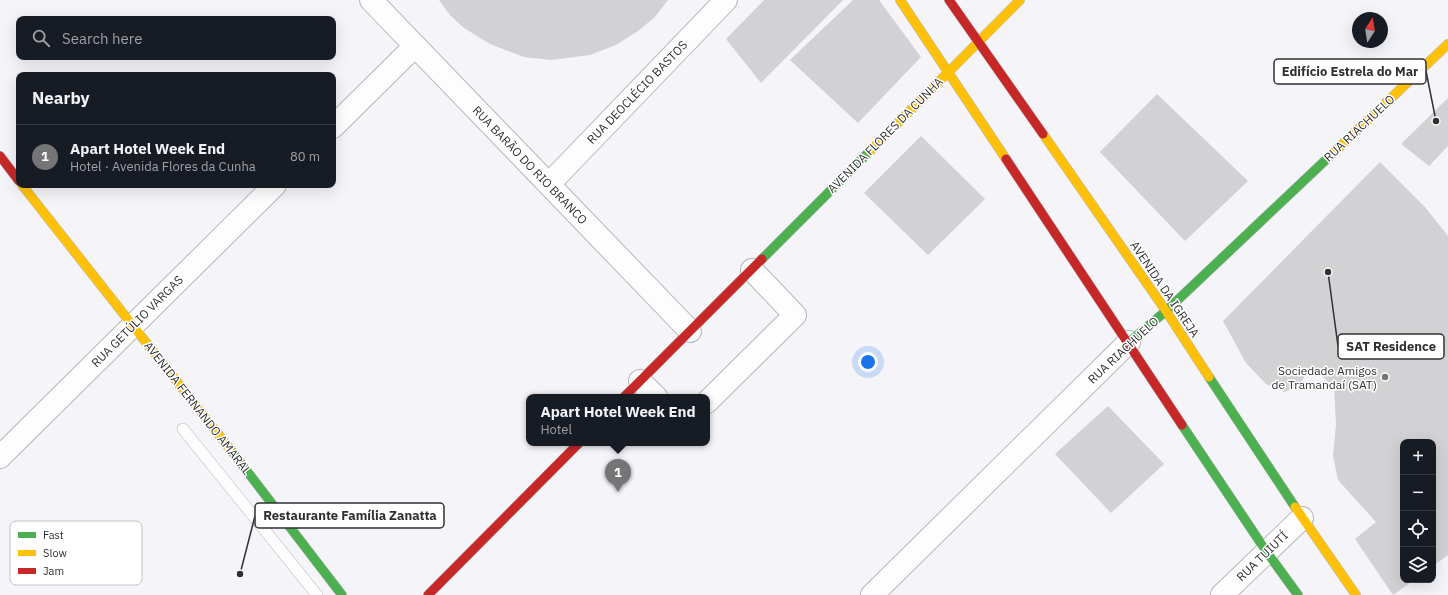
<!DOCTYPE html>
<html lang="en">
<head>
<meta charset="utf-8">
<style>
  body { margin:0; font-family:"IBM Plex Sans",sans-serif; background:#20242c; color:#f1f3f6 }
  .controls { position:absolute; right:12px; bottom:12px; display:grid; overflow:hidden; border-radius:8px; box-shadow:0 4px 16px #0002 }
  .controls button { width:36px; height:36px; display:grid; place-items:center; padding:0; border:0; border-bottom:1px solid #363941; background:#171b24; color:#f1f3f6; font:20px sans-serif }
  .compass { position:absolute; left:1352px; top:12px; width:36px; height:36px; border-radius:50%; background:#171b24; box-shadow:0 4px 16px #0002; rotate:12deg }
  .you { position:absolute; left:868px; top:362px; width:14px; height:14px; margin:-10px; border:3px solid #fff; border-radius:50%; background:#1a73e8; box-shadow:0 0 0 6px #1a73e833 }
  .badge { display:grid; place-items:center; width:26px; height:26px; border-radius:50%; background:#757578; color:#fff; font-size:13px; font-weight:700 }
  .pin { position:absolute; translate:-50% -33px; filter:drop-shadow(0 1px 2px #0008) }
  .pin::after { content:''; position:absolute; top:21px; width:14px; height:12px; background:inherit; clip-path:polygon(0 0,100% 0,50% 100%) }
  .popup { position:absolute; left:526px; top:394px; width:184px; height:52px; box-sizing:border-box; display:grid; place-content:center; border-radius:8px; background:#171b24; filter:drop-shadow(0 1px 3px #0005); font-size:13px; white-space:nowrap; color:#9ea1a6 }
  .popup b { font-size:15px; color:#f1f3f6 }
  .popup::after { content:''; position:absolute; left:50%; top:100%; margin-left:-8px; border:8px solid transparent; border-top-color:#171b24 }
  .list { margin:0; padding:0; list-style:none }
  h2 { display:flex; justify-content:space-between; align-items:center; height:52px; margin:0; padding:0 16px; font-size:17px }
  h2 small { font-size:13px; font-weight:400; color:#9ea1a6 }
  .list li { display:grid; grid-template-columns:26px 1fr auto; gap:12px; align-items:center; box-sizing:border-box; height:64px; padding:0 16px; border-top:1px solid #363941 }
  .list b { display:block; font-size:15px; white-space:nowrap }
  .list p { margin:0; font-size:13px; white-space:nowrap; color:#9ea1a6 }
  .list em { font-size:13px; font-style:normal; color:#9ea1a6 }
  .icon { flex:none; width:22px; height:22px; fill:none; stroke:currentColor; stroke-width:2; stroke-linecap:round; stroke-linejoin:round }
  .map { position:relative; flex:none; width:1448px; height:595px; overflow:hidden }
  .search { position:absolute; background:#171b24; box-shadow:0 4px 16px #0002; left:16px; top:16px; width:320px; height:44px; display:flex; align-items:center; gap:10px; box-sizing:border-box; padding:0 14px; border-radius:8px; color:#9ea1a6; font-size:15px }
  .panel { position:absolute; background:#171b24; box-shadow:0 4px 16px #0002; left:16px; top:72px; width:320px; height:116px; border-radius:8px }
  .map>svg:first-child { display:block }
  .building { fill:#d2d2d5 }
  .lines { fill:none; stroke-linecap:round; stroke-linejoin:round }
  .lane-casing { stroke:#b7b7ba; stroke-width:12 }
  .street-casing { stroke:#b7b7ba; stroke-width:24 }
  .fast-casing { stroke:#b7b7ba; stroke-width:10 }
  .slow-casing { stroke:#b7b7ba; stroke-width:10 }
  .jam-casing { stroke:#b7b7ba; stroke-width:10 }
  .lane { stroke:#fdfdfe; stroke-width:11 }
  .street { stroke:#fdfdfe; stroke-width:22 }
  .fast { stroke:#4caf50; stroke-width:9 }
  .slow { stroke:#ffc107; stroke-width:9 }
  .jam { stroke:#c62828; stroke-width:9 }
  .poi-dot { fill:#757578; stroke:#fff; stroke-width:1.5 }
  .labels { text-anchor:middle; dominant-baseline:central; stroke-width:3; stroke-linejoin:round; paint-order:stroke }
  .street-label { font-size:12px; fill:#303033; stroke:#fff }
  .poi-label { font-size:12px; fill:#303033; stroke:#fff; text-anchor:end }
  .key { fill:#fff; stroke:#c1c1c2; stroke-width:1 }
  .key-label { font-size:11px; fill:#303033 }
  .leader { fill:none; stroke:#303033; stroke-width:1.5 }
  .callout-dot { fill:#303033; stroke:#fff; stroke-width:1.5 }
  .callout { fill:#fff; stroke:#303033; stroke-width:1.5 }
  .callout-label { font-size:13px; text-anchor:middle; font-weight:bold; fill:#303033 }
</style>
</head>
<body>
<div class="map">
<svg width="1448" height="595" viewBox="0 0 1448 595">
  <rect width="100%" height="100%" fill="#f4f4f9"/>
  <g class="building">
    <polygon points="439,0 668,0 655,17 638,31 616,45 590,55 551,60 524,57 490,44 464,28 450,15"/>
    <polygon points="764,0 843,0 761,83 726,39"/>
    <polygon points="853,0 879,0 921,57 858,123 790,60"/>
    <polygon points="1157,94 1248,181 1185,241 1100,152"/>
    <polygon points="1448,98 1448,146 1429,166 1401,144"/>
    <polygon points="921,136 985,199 928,255 864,193"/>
    <polygon points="1380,162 1425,207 1448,236 1448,555 1433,566 1433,442 1403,442 1403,580 1414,580 1393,595 1355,539 1376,522 1338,480 1333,456 1336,425 1334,387 1312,367 1296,388 1284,392 1266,384 1246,363 1223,321"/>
    <polygon points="1108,406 1164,464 1111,513 1055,454"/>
  </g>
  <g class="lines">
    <defs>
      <polyline id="lane" points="183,429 317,595"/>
      <g id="street">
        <polyline points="371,0 690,331"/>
        <polyline points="333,127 415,46"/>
        <polyline points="549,184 726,0"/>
        <polyline points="640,381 656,397"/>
        <polyline points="707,402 795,315 752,270"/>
        <polyline points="0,457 275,185"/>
        <polyline points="872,595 1129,342"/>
        <polyline points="1222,595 1302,518"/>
      </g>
      <g id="fast">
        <polyline points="762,259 870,151"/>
        <polyline points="1129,342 1166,311 1332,154"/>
        <polyline points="1209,377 1295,507"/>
        <polyline points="1182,425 1266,551 1298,595"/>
        <polyline points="230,449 342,595"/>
      </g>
      <g id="slow">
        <polyline points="900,0 1006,159"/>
        <polyline points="1043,134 1166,311 1209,377"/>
        <polyline points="870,151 1020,0"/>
        <polyline points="1332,154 1448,44"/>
        <polyline points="22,185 230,449"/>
        <polyline points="1295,507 1356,595"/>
      </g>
      <g id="jam">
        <polyline points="949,0 1043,134"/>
        <polyline points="0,156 19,181"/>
        <polyline points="1006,159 1182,425"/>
        <polyline points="624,397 762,259"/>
        <polyline points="428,595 579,443"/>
      </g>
    </defs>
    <use href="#lane" class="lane-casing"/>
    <use href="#street" class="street-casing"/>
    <use href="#fast" class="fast-casing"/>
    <use href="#slow" class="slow-casing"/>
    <use href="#jam" class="jam-casing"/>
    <use href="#lane" class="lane"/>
    <use href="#street" class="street"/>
    <use href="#fast" class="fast"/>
    <use href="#slow" class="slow"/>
    <use href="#jam" class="jam"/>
  </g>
  <circle class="poi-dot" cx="1385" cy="377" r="4"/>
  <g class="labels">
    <g class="street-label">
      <text transform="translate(637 92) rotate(-46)">RUA DEOCLÉCIO BASTOS</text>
      <text transform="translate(1359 128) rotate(-43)">RUA RIACHUELO</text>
      <text transform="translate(885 135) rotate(-45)">AVENIDA FLORES DA CUNHA</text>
      <text transform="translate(530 165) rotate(46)">RUA BARÃO DO RIO BRANCO</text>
      <text transform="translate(1165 289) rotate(56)">AVENIDA DA IGREJA</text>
      <text transform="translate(137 321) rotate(-45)">RUA GETÚLIO VARGAS</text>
      <text transform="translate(1123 350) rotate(-43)">RUA RIACHUELO</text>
      <text transform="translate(198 408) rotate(52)">AVENIDA FERNANDO AMARAL</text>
      <text transform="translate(1262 556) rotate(-44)">RUA TUIUTÍ</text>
    </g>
    <g class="poi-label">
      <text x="1377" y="370">Sociedade Amigos<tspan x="1377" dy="14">de Tramandaí (SAT)</tspan></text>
    </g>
  </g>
  <rect x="10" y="521" width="132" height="64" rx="6" class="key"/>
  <rect x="18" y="532" width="18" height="6" fill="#4caf50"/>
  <rect x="18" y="550" width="18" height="6" fill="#ffc107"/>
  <rect x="18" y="568" width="18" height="6" fill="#c62828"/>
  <g class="key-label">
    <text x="43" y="539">Fast</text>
    <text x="43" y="557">Slow</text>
    <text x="43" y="575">Jam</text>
  </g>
  <path class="leader" d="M1436 121L1426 71M1328 272L1338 346M240 574L255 516"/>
  <g class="callout-dot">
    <circle cx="1436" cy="121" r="4"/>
    <circle cx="1328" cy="272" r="4"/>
    <circle cx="240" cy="574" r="4"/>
  </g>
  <g class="callout">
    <rect x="1274" y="59" width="152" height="25" rx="4"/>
    <rect x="1338" y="334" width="106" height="25" rx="4"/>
    <rect x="255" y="503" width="189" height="25" rx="4"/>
  </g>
  <g class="callout-label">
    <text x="1350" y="76">Edifício Estrela do Mar</text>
    <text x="1391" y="351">SAT Residence</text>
    <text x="350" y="520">Restaurante Família Zanatta</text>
  </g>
</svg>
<div class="controls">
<button>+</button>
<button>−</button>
<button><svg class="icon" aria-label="locate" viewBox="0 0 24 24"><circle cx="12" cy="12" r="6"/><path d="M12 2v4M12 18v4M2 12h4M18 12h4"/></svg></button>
<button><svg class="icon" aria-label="layers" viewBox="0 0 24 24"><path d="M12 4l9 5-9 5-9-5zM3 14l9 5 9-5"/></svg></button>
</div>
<svg class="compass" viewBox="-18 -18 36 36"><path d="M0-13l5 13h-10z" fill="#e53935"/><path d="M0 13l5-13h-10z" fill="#9ea1a6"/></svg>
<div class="you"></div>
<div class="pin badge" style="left:618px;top:492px">1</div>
<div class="popup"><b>Apart Hotel Week End</b>Hotel</div>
<div class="search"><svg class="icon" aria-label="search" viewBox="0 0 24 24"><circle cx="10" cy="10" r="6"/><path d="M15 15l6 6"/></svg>Search here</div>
<section class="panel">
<h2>Nearby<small></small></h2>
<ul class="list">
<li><span class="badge">1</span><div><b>Apart Hotel Week End</b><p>Hotel · Avenida Flores da Cunha</p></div><em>80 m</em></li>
</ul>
</section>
</div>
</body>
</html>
